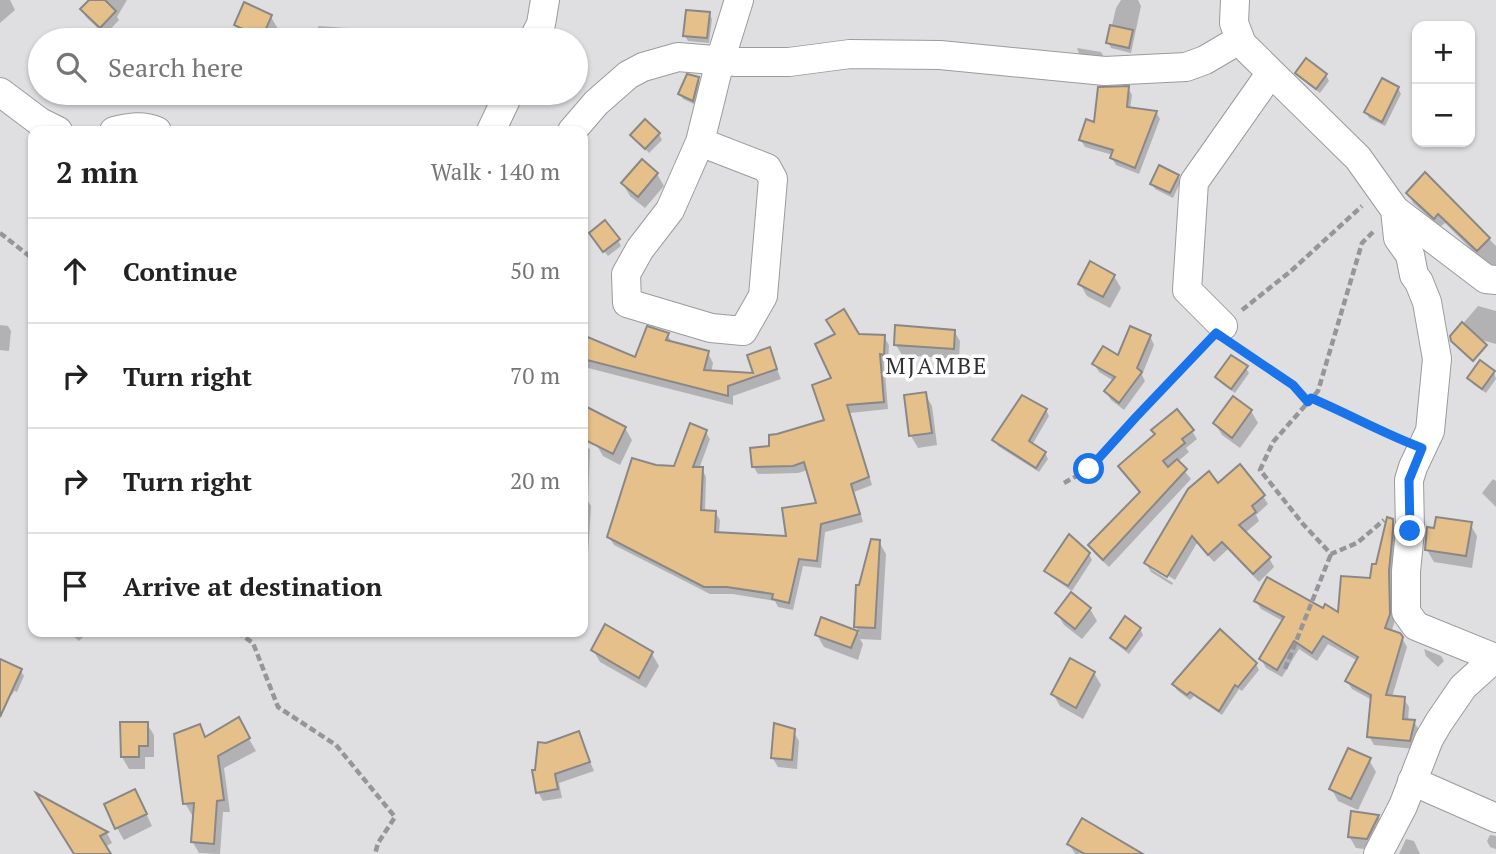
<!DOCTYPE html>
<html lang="en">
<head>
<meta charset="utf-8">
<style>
  body { margin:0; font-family:"PT Serif",serif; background:#f2f2f2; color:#222 }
  .controls { position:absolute; right:21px; top:21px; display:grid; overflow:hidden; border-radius:14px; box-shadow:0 2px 5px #0004 }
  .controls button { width:63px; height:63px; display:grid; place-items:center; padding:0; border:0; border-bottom:2px solid #e0e0e0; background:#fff; color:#222; font:35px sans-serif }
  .stop { position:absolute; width:21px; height:21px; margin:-16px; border:5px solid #1a73e8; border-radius:50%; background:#fff }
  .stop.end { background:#1a73e8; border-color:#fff; box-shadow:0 2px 7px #0008 }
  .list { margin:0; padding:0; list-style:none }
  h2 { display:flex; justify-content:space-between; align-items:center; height:91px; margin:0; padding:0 28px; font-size:30px }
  h2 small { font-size:23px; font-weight:400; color:#767676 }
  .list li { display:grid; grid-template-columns:46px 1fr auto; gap:21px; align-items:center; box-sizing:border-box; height:105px; padding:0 28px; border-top:2px solid #e0e0e0 }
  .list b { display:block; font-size:26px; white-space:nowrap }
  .list em { font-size:23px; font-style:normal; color:#767676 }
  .icon { flex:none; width:38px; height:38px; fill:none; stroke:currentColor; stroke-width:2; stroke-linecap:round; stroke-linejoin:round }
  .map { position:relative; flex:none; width:1496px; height:854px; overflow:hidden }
  .search { position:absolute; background:#fff; box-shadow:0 2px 5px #0004; left:28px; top:28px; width:560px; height:77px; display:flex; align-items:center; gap:18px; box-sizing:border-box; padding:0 24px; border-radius:38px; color:#767676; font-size:26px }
  .panel { position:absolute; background:#fff; box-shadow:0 2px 5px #0004; left:28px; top:126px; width:560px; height:511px; border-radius:14px }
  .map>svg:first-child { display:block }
  .shadow { fill:#0003 }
  .building { fill:#e6c08b; stroke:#8a8886; stroke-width:2 }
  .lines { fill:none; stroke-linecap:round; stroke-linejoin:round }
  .minor-casing { stroke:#9b9b9d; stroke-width:30 }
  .path { stroke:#969698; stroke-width:4.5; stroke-dasharray:7 3.5; stroke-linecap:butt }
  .minor { stroke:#fff; stroke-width:28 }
  .route { stroke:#1a73e8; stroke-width:9 }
  .labels { text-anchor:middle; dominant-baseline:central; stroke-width:7; stroke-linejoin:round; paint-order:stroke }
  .quarter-label { font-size:23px; letter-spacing:2px; fill:#313133; stroke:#fff }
</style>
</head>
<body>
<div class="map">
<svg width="1496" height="854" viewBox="0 0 1496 854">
  <rect width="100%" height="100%" fill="#dfdfe2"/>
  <g class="shadow">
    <polygon points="0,0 10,0 15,10 0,23"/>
    <polygon points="91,0 127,0 117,17 119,20 105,35 86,17 82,10"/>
    <polygon points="1121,0 1138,0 1141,6 1131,53 1111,48 1108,42 1116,8"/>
    <polygon points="709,14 712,19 709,43 688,41 685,36"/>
    <polygon points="271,17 278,29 273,40 250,40 243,37 236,25"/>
    <polygon points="318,26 347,28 354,40 317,40"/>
    <polygon points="1077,48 1101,52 1104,57 1080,56"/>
    <polygon points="1297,73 1326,75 1329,81 1320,93 1300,78"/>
    <polygon points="698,79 701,84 696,105 683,99 680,93"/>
    <polygon points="1128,88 1132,95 1130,109 1156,112 1160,119 1139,174 1116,165 1112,158 1113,155 1085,147 1081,140"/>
    <polygon points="1398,88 1401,94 1385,126 1369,118 1366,112"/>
    <polygon points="49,93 74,93 65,105"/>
    <polygon points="659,134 662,140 649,153 632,135"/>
    <polygon points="642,161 657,174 664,186 645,208 630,196 623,184"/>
    <polygon points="1425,175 1496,246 1496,270 1479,257 1445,223 1440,227 1413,203 1408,193"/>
    <polygon points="1178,176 1181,181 1173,198 1155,189 1152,184"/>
    <polygon points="594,239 618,240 621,246 608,256"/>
    <polygon points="1114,276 1121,288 1110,308 1087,296 1080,284"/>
    <polygon points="1478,306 1496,311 1496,344 1464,335 1460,327"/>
    <polygon points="0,325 8,326 11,331 9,351 0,350"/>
    <polygon points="954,331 960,341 959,359 902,355 896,345"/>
    <polygon points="667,334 673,344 708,353 713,363 711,373 756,375 769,349 781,379 733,396 733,405 584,367 583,370 583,337 636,359"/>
    <polygon points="858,336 884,337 889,345 888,362 884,362 888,409 850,413 872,485 854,492 863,522 825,532 821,568 803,566 793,610 778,607 775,601 733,594 710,594 614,545 609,537 656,467 675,468 705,431 710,439 699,469 702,469 706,477 705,512 715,512 720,520 719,534 788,538 818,505 808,470 798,473 758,474 753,466 771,448 826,421 834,379"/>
    <polygon points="1150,336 1154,345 1142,375 1145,381 1124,410 1111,400 1106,392 1114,381 1099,372 1094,364 1119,357"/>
    <polygon points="1246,368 1249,373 1235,393 1221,383 1217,377"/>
    <polygon points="1494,372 1496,379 1486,393 1473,384 1470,378"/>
    <polygon points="925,394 932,406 937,445 918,448 911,436"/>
    <polygon points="1022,397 1046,410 1049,416 1032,445 1045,453 1048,459 1039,472 998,446 994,440"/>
    <polygon points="1251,411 1258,423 1240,448 1222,435 1215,423"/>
    <polygon points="625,428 632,440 620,465 603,456 596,444"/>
    <polygon points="1192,431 1197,439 1186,448 1189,452 1177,462 1191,479 1109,567 1095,554 1090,545 1141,494 1125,475"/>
    <polygon points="583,442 590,450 588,501 591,506 588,554 585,553 583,568"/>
    <polygon points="1493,479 1496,481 1496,507 1482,493"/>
    <polygon points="1218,485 1263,496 1268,504 1256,515 1259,521 1245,533 1269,558 1274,567 1259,582 1228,549 1214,562 1197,543 1175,580 1151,565 1151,569 1173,583 1172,585 1151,572 1146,563"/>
    <polygon points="1392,520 1397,529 1393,581 1394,624 1391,632 1402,638 1407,647 1392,697 1404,699 1409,707 1408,721 1414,722 1419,730 1415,749 1374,745 1369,736 1372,700 1352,689 1347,681 1358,661 1328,644 1317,661 1299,649 1282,677 1266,668 1261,659 1283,621 1261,609 1256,601 1323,610 1339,615 1372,580"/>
    <polygon points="1470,524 1477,536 1472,568 1434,562 1427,550"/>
    <polygon points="879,542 886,554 881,640 860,639 863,644 858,660 824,647 817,635 822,620 860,634 856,627 861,587"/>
    <polygon points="1089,554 1092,560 1072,591 1050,576 1046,571"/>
    <polygon points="1090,609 1097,621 1082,639 1064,625 1057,613"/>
    <polygon points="1126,619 1140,629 1143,635 1129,654 1115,643 1112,638"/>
    <polygon points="69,632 88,632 79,641"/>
    <polygon points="1424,649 1441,656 1444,661 1438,667 1426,656"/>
    <polygon points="593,650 652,654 659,666 646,688 600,662"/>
    <polygon points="1256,664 1259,670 1242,691 1239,689 1222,715 1194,696 1190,700 1177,690 1174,685"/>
    <polygon points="0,669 21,671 24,676 17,692 14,691 12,695 0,690"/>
    <polygon points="1094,673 1101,685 1083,719 1060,706 1053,694"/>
    <polygon points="238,720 256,751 224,768 230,812 223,812 220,854 199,853 192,841 195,815 192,815 185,803 199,727 206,738"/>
    <polygon points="147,724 154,735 154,757 145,757 145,769 129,769 122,757"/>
    <polygon points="793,731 799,741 797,769 778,767 772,757"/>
    <polygon points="578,733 594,771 559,783 562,798 543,801 538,792 546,745"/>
    <polygon points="1369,760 1376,772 1358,810 1338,801 1331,788"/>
    <polygon points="40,798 107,833 112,843 105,847 109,854 75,854"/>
    <polygon points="141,803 152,826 124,840 117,828"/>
    <polygon points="1378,816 1385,828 1374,850 1356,848 1349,836"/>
    <polygon points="1490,835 1496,836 1496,849 1490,847 1487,841"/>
    <polygon points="1406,839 1414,841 1420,854 1399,854"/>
    <polygon points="1069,844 1136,854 1075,854"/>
  </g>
  <g class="building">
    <polygon points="89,0 105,0 116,11 100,28 80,9"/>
    <polygon points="244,2 272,15 262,38 234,25"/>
    <polygon points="686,10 710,12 707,38 683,36"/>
    <polygon points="1110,25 1133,30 1129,48 1106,43"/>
    <polygon points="1306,58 1327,74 1316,89 1295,73"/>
    <polygon points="687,74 699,77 693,101 678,94"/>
    <polygon points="1382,78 1399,87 1382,122 1364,112"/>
    <polygon points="1129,86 1127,107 1157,111 1135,168 1110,158 1113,150 1079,140 1086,119 1094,122 1098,87"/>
    <polygon points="645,119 660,133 645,149 630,135"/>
    <polygon points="642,159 658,173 638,197 621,183"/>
    <polygon points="1159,165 1179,175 1170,193 1150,184"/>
    <polygon points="1425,172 1490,238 1477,251 1438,214 1434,219 1406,193"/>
    <polygon points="605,220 620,239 603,252 589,233"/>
    <polygon points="1090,261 1115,275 1103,297 1078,284"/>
    <polygon points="844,309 859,334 885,335 884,355 880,354 884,402 847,405 869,477 851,484 860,514 821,524 817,561 799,559 789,603 772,599 773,594 727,587 704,587 607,537 632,458 656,465 674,466 690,423 707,430 693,467 703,467 701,510 716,511 715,532 786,536 782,508 816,503 804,462 793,466 752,467 750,448 769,446 769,435 777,434 824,420 812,385 831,378 815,344 835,334 826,320"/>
    <polygon points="1462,322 1487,345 1473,361 1451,341 1450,336"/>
    <polygon points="895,325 955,330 954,349 894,345"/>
    <polygon points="647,326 669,333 666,340 709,351 704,370 753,373 747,355 770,347 777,369 728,386 728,396 583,359 583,335 635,357"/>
    <polygon points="1130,326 1151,335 1137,368 1142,372 1119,403 1104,391 1115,377 1092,364 1103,346 1118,355"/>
    <polygon points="1231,355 1248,366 1231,389 1215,377"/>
    <polygon points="1480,360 1495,371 1482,389 1467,378"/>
    <polygon points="926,392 932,433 909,436 904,395"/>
    <polygon points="1022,395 1047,409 1029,441 1046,452 1036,468 992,440"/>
    <polygon points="1233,396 1252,410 1232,438 1213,423"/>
    <polygon points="583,405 626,427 613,454 583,439"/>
    <polygon points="1177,409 1194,430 1182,439 1185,443 1163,461 1168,467 1177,459 1187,469 1103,560 1088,545 1140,492 1118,466 1155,434 1151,430"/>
    <polygon points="1240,464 1265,495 1252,506 1256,512 1239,525 1271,557 1253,574 1222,542 1208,555 1192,536 1167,577 1144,563 1188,489 1209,471 1218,483"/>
    <polygon points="1387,517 1393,519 1393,530 1389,571 1390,614 1385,628 1400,633 1403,637 1386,695 1405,697 1403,719 1415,720 1410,741 1367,737 1371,695 1345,681 1358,657 1323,636 1312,653 1294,641 1277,670 1259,659 1284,617 1254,601 1267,577 1323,608 1325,604 1338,612 1341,576 1370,578 1372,564 1376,564"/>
    <polygon points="1436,517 1472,522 1466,556 1425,550 1427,527 1434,528"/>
    <polygon points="1069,534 1090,553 1068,586 1044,571"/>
    <polygon points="871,539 880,540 875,628 854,627 856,585 859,585"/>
    <polygon points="1071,592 1091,608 1075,629 1055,613"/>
    <polygon points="1125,616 1141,628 1126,649 1110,638"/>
    <polygon points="821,617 858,631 851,648 815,635"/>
    <polygon points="605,624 653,652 639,678 591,650"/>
    <polygon points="1220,629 1257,663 1238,687 1235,685 1219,711 1190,692 1187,695 1172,684"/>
    <polygon points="1070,658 1095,672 1076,708 1051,694"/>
    <polygon points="0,659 22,669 0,717"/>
    <polygon points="239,717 250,738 218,756 224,800 217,801 214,844 191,842 194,803 183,804 174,734 200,724 205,737"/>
    <polygon points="120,722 148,722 148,746 139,746 139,757 121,757"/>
    <polygon points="774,723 795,729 792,760 771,758"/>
    <polygon points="579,731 590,762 555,774 558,789 536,793 532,770 535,770 538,742 546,743"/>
    <polygon points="1348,748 1371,758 1351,799 1329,789"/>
    <polygon points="135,789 147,814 115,829 104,804"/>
    <polygon points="36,793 108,832 100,836 111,854 74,854"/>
    <polygon points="1351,811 1379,815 1367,839 1348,837"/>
    <polygon points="1082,818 1143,854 1085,854 1067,844"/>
  </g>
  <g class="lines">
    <defs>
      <g id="minor">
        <polyline points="1235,0 1234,23 1242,44 1358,158 1395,210 1398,238 1410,255 1414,275 1419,282 1427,302 1437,359 1430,431 1413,467 1409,480 1410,531 1406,571 1406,612 1416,626 1495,658"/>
        <polyline points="533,40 541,24 545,0"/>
        <polyline points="0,92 40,122 58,131"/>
        <path d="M 114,131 C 130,127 143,125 157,131"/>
        <polyline points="491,131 509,93"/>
        <polyline points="572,131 596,103 628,75 643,67 678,57 737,62 789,62 850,54 940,55 1105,71 1186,67 1205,60 1239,40"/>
        <polyline points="700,142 767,168 773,179 763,296 743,331 711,328 627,303 626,274 640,249 670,210 700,142 720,61 739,0"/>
        <polyline points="1395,210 1486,279 1496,280"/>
        <polyline points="1223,326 1187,290 1194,182 1270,74"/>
        <polyline points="1412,781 1496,818"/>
        <polyline points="1378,854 1403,806 1429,739 1439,722 1463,687 1496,657"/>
      </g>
    </defs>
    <use href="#minor" class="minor-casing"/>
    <g class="path">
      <polyline points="1373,232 1362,243 1318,391 1273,442 1260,470 1303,524 1331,554 1357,543 1384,520"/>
      <polyline points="0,233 33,259"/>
      <polyline points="1242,310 1291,271 1362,206"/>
      <polyline points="1237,347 1293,385 1308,402"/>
      <polyline points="1311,398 1368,423 1398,439"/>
      <polyline points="1064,483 1089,469 1208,342"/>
      <polyline points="237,632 253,643 278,707 336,745 395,817 378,843 375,854"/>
      <polyline points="1285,669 1331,554"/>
    </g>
    <use href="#minor" class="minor"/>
  </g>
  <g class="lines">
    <path class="route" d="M 1089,469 L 1136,417 L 1216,333 L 1293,385 L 1308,402 L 1311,398 C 1349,414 1384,434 1422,448 L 1409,480 L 1410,531"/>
  </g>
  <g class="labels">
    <g class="quarter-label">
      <text x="937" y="365">MJAMBE</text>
    </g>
  </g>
</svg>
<div class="controls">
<button>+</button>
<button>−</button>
</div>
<div class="stop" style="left:1089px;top:469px"></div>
<div class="stop end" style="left:1410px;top:531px"></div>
<div class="search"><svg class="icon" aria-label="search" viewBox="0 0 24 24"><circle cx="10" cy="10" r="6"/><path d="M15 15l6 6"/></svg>Search here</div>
<section class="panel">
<h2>2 min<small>Walk · 140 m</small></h2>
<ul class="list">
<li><svg class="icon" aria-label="ahead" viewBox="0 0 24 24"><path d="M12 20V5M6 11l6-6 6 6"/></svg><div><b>Continue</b></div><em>50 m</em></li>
<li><svg class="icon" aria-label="right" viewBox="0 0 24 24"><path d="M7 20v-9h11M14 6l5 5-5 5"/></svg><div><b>Turn right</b></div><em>70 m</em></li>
<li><svg class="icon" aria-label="right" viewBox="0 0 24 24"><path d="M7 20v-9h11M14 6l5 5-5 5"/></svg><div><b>Turn right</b></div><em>20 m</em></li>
<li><svg class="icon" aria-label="arrive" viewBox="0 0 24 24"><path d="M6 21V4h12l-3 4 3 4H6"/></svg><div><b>Arrive at destination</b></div></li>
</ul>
</section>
</div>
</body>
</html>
